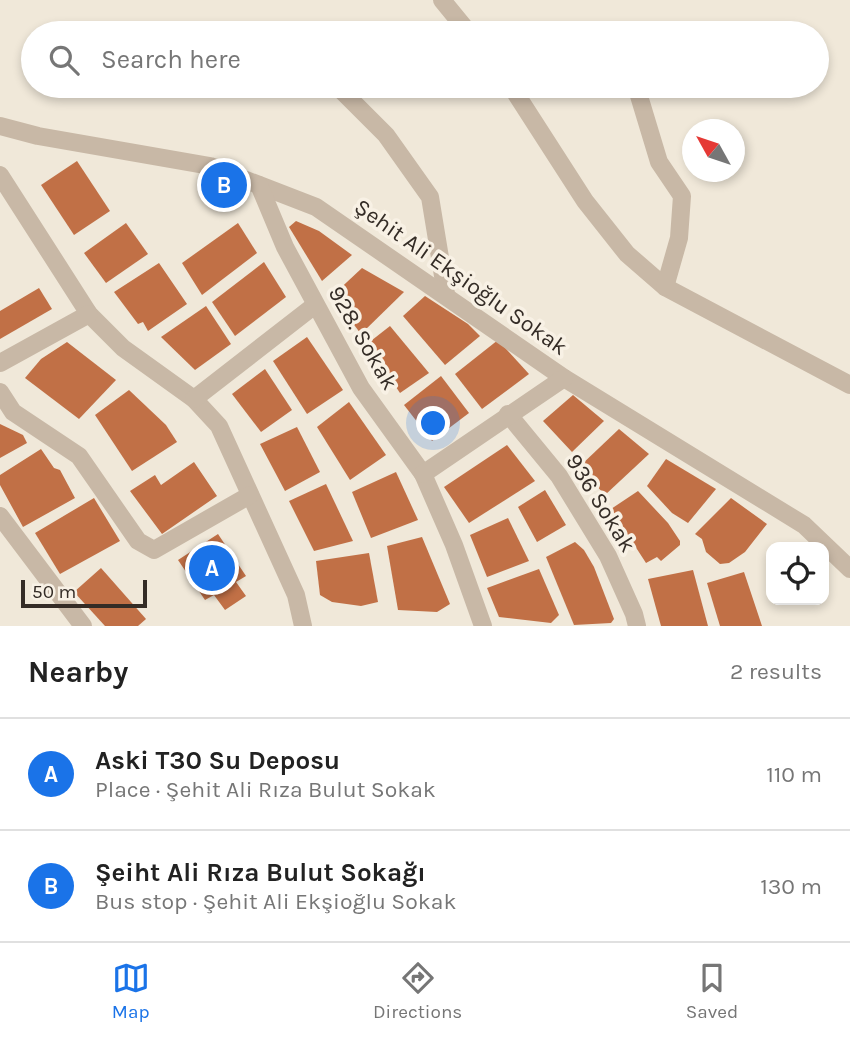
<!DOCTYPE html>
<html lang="en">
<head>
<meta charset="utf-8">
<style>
  body { margin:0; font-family:Karla,sans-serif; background:#f6f6f6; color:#222 }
  .controls { position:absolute; right:21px; bottom:21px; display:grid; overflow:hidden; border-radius:14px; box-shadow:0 4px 10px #0003 }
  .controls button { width:63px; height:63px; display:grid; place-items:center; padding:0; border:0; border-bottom:2px solid #e0e0e0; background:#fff; color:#222; font:35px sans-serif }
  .compass { position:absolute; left:682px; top:119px; width:63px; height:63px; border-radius:50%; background:#fff; box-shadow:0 4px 10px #0003; rotate:310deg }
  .scale { position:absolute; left:21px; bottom:18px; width:126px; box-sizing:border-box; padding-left:7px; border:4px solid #342c26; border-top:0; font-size:19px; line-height:24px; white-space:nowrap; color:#342c26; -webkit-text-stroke:5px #f8f1e5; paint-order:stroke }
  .you { position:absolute; left:434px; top:424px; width:24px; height:24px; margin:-18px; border:5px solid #fff; border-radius:50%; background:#1a73e8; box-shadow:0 0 0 10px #1a73e833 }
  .badge { display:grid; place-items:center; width:46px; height:46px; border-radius:50%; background:#1a73e8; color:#fff; font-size:23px; font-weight:700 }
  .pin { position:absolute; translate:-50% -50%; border:4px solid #fff; box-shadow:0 2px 7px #0006 }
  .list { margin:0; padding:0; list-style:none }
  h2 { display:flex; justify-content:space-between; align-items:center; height:91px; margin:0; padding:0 28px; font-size:30px }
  h2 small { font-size:23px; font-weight:400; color:#767676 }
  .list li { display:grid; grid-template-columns:46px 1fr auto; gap:21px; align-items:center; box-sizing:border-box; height:112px; padding:0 28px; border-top:2px solid #e0e0e0 }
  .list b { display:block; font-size:26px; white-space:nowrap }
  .list p { margin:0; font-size:23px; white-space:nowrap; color:#767676 }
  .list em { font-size:23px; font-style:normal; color:#767676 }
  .icon { flex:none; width:38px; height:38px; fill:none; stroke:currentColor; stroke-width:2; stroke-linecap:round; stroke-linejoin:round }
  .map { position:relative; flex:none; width:850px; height:626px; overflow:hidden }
  .search { position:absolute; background:#fff; box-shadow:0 4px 10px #0003; left:21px; right:21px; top:21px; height:77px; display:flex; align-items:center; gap:18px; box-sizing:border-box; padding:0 24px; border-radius:38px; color:#767676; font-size:26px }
  .sheet { height:315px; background:#fff }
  nav { display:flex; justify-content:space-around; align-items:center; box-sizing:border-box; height:98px; border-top:2px solid #e0e0e0; background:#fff; font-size:19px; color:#767676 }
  nav a { display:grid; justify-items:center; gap:4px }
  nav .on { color:#1a73e8 }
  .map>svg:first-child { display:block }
  .building { fill:#c17046 }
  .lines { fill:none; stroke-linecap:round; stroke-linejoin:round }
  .street { stroke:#c8b8a6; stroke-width:18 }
  .labels { text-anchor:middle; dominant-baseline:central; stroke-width:7; stroke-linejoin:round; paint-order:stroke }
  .street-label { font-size:23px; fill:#342c26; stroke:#f8f1e5 }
</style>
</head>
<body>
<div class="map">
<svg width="850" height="626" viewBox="0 0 850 626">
  <rect width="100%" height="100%" fill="#f0e8d9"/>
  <g class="building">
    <polygon points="77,161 110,211 74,235 41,185"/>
    <polygon points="296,221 319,231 352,255 322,281 289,227"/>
    <polygon points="126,223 148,254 106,283 84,253"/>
    <polygon points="238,223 257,253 202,295 182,263"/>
    <polygon points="264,262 286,297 235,336 212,302"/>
    <polygon points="159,263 187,304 148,331 143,322 138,324 114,292"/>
    <polygon points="362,268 404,292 361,334 332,296"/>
    <polygon points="39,288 52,309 0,339 0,311"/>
    <polygon points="425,296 468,324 480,336 445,365 403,316"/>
    <polygon points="206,306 231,344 195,370 161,337"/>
    <polygon points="390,326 429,373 400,393 367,344"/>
    <polygon points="307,337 343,390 307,414 273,361"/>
    <polygon points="498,340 529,374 482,409 455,374"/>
    <polygon points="67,342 116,380 79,419 25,378 41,359"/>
    <polygon points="265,369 292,410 261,432 232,394"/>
    <polygon points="441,376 469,413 432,441 404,405"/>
    <polygon points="129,390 166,425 177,442 132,471 95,415"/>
    <polygon points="573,395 604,421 572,452 543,421"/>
    <polygon points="349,402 386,455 350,480 317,427"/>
    <polygon points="0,424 23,435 27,443 0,458"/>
    <polygon points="297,427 320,472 285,491 260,444"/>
    <polygon points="619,429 649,454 605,495 579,467"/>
    <polygon points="507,445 535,481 469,523 444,487"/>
    <polygon points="41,449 54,468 60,470 75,498 23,527 0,485 0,475"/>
    <polygon points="666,459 716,489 688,523 672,513 647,486"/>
    <polygon points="194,462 217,496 162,534 130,491 155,475 161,485"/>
    <polygon points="396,472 418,520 371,538 352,492"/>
    <polygon points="326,484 353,541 314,551 289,501"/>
    <polygon points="545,490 566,525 537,542 518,507"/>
    <polygon points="638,491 668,523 680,541 680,545 661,561 657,557 646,563 611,509"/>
    <polygon points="94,498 120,541 60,574 35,533"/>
    <polygon points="731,498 767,524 745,552 729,563 720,564 706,552 702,539 695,534"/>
    <polygon points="508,518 529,561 487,577 470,535"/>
    <polygon points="218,534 246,576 236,582 246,596 225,610 214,595 205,600 178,560"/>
    <polygon points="422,537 450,604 437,612 398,610 387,546"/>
    <polygon points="575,542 584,550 594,567 614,619 611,623 574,625 546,557"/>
    <polygon points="369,553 378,602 361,606 332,602 320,595 316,561"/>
    <polygon points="101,568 146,619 138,626 105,626 74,592"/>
    <polygon points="539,569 559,615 551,623 499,617 487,588"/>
    <polygon points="693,570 708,626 661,626 648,579"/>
    <polygon points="744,572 762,626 720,626 707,583"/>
  </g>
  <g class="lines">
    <g class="street">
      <polyline points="442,0 469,33"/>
      <polyline points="337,86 386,135 430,197 446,294"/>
      <polyline points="511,86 585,201 627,254 665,287 850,385"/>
      <polyline points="636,86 659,162 682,196 679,238 665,287"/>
      <polyline points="0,126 38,136 210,166 316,207 564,378 804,525 850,569"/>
      <polyline points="0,175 89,314 123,348 194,399 219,426 296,595 303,626"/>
      <polyline points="259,185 285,247 361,388 423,474 454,545 483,626"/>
      <polyline points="0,363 89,314"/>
      <polyline points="0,392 13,412 79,456 138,541 154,550 250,495"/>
      <polyline points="194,399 315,305"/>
      <polyline points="508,414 559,476 608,556 634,614 637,626"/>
      <polyline points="423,474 564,378"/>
      <polyline points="0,516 83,626"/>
    </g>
  </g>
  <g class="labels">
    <g class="street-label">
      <text transform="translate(461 277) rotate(35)">Şehit Ali Ekşioğlu Sokak</text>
      <text transform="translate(363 338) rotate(60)">928. Sokak</text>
      <text transform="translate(601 503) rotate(58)">936 Sokak</text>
    </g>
  </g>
</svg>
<div class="controls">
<button><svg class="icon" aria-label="locate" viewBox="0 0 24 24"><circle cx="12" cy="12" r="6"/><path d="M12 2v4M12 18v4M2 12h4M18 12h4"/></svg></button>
</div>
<svg class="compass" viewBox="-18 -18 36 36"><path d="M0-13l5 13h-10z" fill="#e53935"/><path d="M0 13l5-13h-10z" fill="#767676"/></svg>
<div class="scale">50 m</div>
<div class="you"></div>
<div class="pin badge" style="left:212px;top:568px">A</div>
<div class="pin badge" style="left:224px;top:185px">B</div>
<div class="search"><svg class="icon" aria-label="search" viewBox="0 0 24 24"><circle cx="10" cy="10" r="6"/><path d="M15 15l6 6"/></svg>Search here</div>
</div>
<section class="sheet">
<h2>Nearby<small>2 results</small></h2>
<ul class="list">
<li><span class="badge">A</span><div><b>Aski T30 Su Deposu</b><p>Place · Şehit Ali Rıza Bulut Sokak</p></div><em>110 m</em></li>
<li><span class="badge">B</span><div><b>Şeiht Ali Rıza Bulut Sokağı</b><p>Bus stop · Şehit Ali Ekşioğlu Sokak</p></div><em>130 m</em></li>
</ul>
</section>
<nav>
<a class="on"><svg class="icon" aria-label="map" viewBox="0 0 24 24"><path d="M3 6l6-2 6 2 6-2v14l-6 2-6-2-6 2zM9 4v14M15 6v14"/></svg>Map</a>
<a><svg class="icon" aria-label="directions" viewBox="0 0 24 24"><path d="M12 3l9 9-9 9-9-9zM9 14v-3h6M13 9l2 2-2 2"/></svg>Directions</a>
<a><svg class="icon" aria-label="saved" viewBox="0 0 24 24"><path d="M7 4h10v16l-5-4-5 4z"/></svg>Saved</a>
</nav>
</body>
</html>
